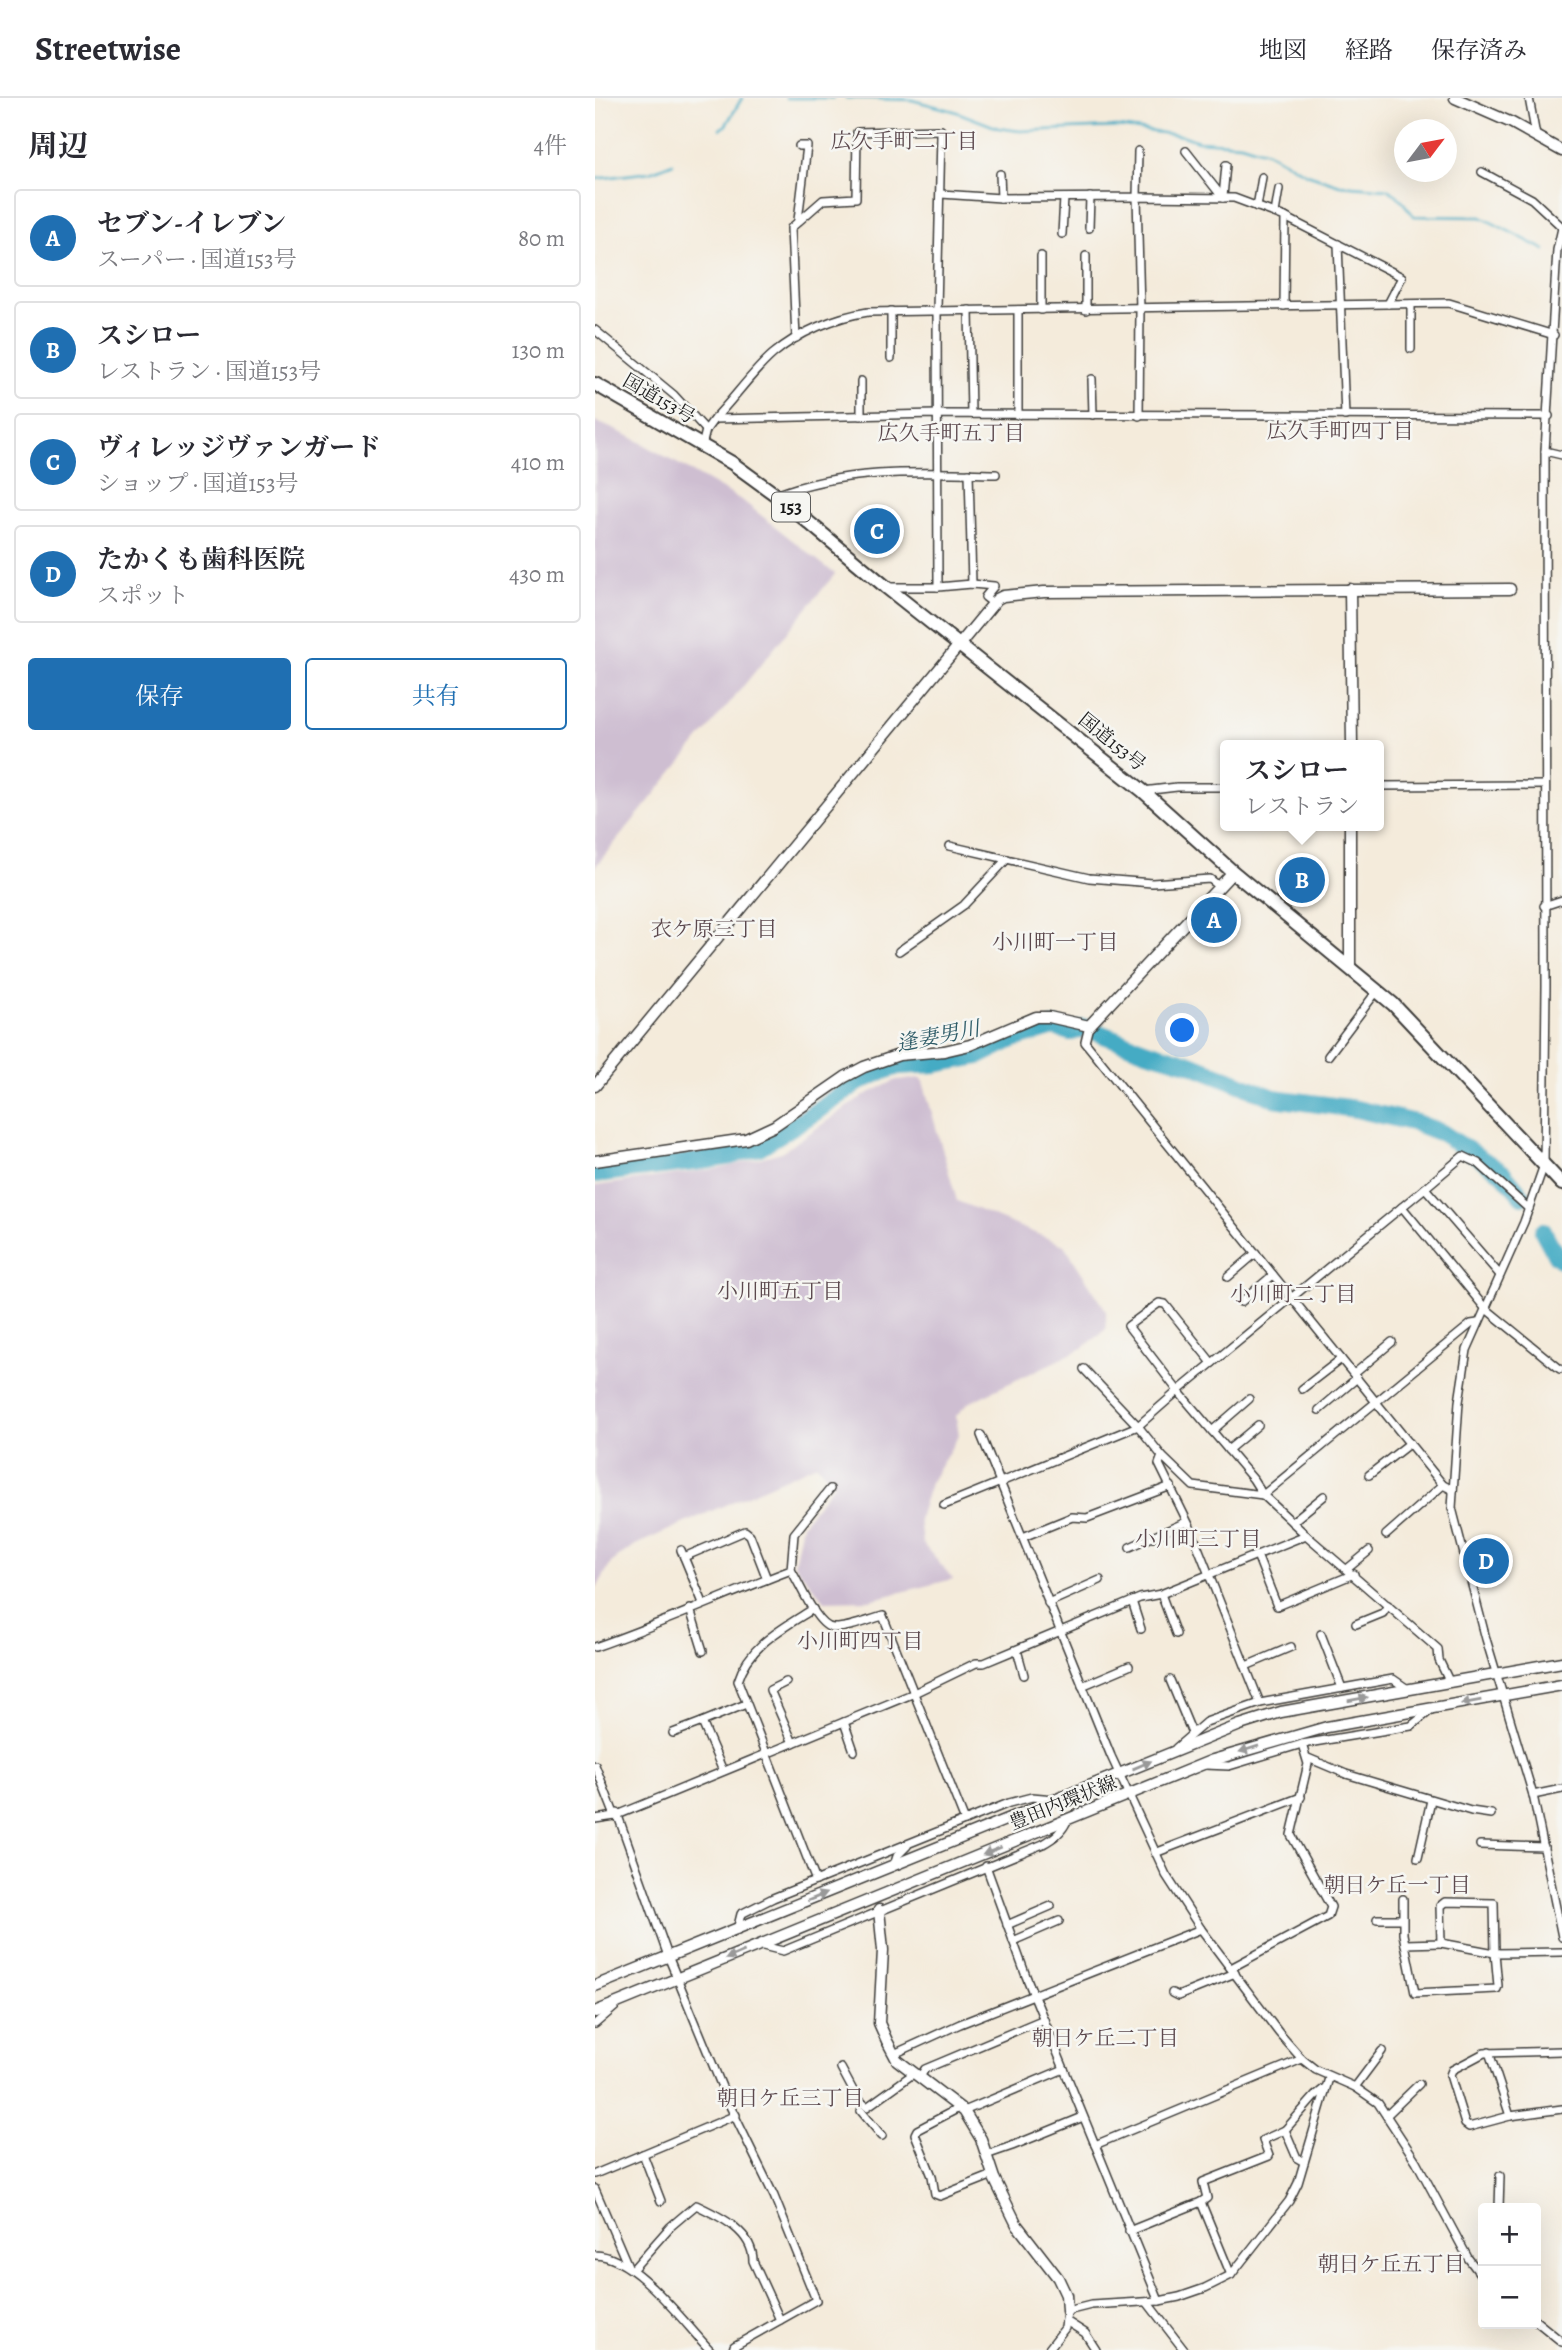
<!DOCTYPE html>
<html lang="ja">
<head>
<meta charset="utf-8">
<style>
  body { margin:0; font-family:Alegreya,"Noto Serif JP",serif; background:#f7f7f7; color:#2b2b33 }
  .controls { position:absolute; right:21px; bottom:21px; display:grid; overflow:hidden; border-radius:7px; box-shadow:0 7px 28px #0002 }
  .controls button { width:63px; height:63px; display:grid; place-items:center; padding:0; border:0; border-bottom:2px solid #e1e1e2; background:#fff; color:#2b2b33; font:35px sans-serif }
  .compass { position:absolute; left:799px; top:21px; width:63px; height:63px; border-radius:50%; background:#fff; box-shadow:0 7px 28px #0002; rotate:58deg }
  .you { position:absolute; left:588px; top:933px; width:24px; height:24px; margin:-18px; border:5px solid #fff; border-radius:50%; background:#1a73e8; box-shadow:0 0 0 10px #1a73e833 }
  .badge { display:grid; place-items:center; width:46px; height:46px; border-radius:50%; background:#1f6fb2; color:#fff; font-size:23px; font-weight:700 }
  .pin { position:absolute; translate:-50% -50%; border:4px solid #fff; box-shadow:0 2px 7px #0006 }
  .popup { position:absolute; left:625px; top:642px; width:164px; height:91px; box-sizing:border-box; display:grid; place-content:center; border-radius:7px; background:#fff; filter:drop-shadow(0 2px 5px #0005); font-size:23px; white-space:nowrap; color:#7c7c81 }
  .popup b { font-size:26px; color:#2b2b33 }
  .popup::after { content:''; position:absolute; left:50%; top:100%; margin-left:-14px; border:14px solid transparent; border-top-color:#fff }
  .list { margin:0; padding:0; list-style:none }
  h2 { display:flex; justify-content:space-between; align-items:center; height:91px; margin:0; padding:0 28px; font-size:30px }
  h2 small { font-size:23px; font-weight:400; color:#7c7c81 }
  .list li { display:grid; grid-template-columns:46px 1fr auto; gap:21px; align-items:center; box-sizing:border-box; height:98px; margin:0 14px 14px; padding:0 14px; border:2px solid #e1e1e2; border-radius:7px }
  .list b { display:block; font-size:26px; white-space:nowrap }
  .list p { margin:0; font-size:23px; white-space:nowrap; color:#7c7c81 }
  .list em { font-size:23px; font-style:normal; color:#7c7c81 }
  .actions { display:flex; gap:14px; padding:21px 28px }
  .actions a { flex:1; padding:16px 0; border:2px solid #1f6fb2; border-radius:7px; text-align:center; font-size:24px; color:#1f6fb2 }
  .actions .main { background:#1f6fb2; color:#fff }
  .map { position:relative; flex:none; width:967px; height:2252px; overflow:hidden }
  header { display:flex; align-items:center; gap:42px; box-sizing:border-box; height:98px; padding:0 35px; background:#fff; border-bottom:2px solid #e1e1e2 }
  header strong { font-size:33px }
  nav { display:flex; gap:38px; margin-inline-start:auto; font-size:24px }
  main { display:flex }
  aside { flex:1; background:#fff }
  .map>svg:first-child { display:block }
  .industrial { fill:#cebed1 }
  .lines { fill:none; stroke-linecap:round; stroke-linejoin:round }
  .stream { stroke:#44abc4; stroke-width:2.5 }
  .river { stroke:#44abc4; stroke-width:18 }
  .minor-casing { stroke:#3c3b39; stroke-width:10 }
  .tertiary-casing { stroke:#3c3b39; stroke-width:13 }
  .trunk-casing { stroke:#3c3b39; stroke-width:16 }
  .minor { stroke:#fff; stroke-width:7 }
  .tertiary { stroke:#fff; stroke-width:10 }
  .trunk { stroke:#fff; stroke-width:12 }
  .oneway { fill:#999 }
  .labels { text-anchor:middle; dominant-baseline:central; stroke-width:5; stroke-linejoin:round; paint-order:stroke }
  .shield { fill:#f6f6f2; stroke:#5d5d5c; stroke-width:2 }
  .shield-label { font-size:18px; font-weight:bold; fill:#1c1c1c }
  .street-label { font-size:19px; fill:#1c1c1c; stroke:#f6f6f2 }
  .neighbourhood-label { font-size:21px; fill:#5c494e; stroke:#f6f6f2 }
  .water-label { font-size:21px; font-style:italic; fill:#2e5c68; stroke:#f6f6f2 }
</style>
</head>
<body>
<header>
<strong>Streetwise</strong>
<nav><a>地図</a><a>経路</a><a>保存済み</a></nav>
</header>
<main>
<aside>
<h2>周辺<small>4件</small></h2>
<ul class="list">
<li><span class="badge">A</span><div><b>セブン-イレブン</b><p>スーパー · 国道153号</p></div><em>80 m</em></li>
<li><span class="badge">B</span><div><b>スシロー</b><p>レストラン · 国道153号</p></div><em>130 m</em></li>
<li><span class="badge">C</span><div><b>ヴィレッジヴァンガード</b><p>ショップ · 国道153号</p></div><em>410 m</em></li>
<li><span class="badge">D</span><div><b>たかくも歯科医院</b><p>スポット</p></div><em>430 m</em></li>
</ul>
<div class="actions"><a class="main">保存</a><a>共有</a></div>
</aside>
<div class="map">
<svg width="967" height="2252" viewBox="0 0 967 2252">
  <rect width="100%" height="100%" fill="#f6f6f2"/>
  <filter id="ink" filterUnits="userSpaceOnUse"><feTurbulence type="fractalNoise" baseFrequency=".0143" numOctaves="2"/><feDisplacementMap in="SourceGraphic" scale="14" xChannelSelector="R" yChannelSelector="G"/><feConvolveMatrix kernelMatrix="1 2 1 2 8 2 1 2 1" color-interpolation-filters="sRGB"/></filter>
  <filter id="wash" filterUnits="userSpaceOnUse"><feTurbulence type="fractalNoise" baseFrequency=".00686" numOctaves="4" result="noise"/><feDisplacementMap in="SourceGraphic" scale="28" xChannelSelector="R" yChannelSelector="G"/><feGaussianBlur stdDeviation="1.57" result="paint"/><feColorMatrix in="noise" values="0 0 0 0 0 0 0 0 0 0 0 0 0 0 0 0 0 1.4 0 .05"/><feComposite in="paint" operator="in"/></filter>
  <g filter="url(#wash)">
    <rect width="100%" height="100%" fill="#f4ebdb"/>
    <g class="industrial">
      <polygon points="0,323 38,340 148,403 240,476 0,769"/>
      <polygon points="327,980 362,1103 469,1147 511,1212 511,1231 488,1250 373,1305 361,1318 364,1337 335,1385 324,1420 327,1445 358,1481 275,1502 230,1503 199,1466 207,1426 239,1386 222,1366 38,1448 16,1465 3,1488 0,1490 0,1088 128,1070 187,1054 270,997 301,982"/>
    </g>
    <g class="lines">
      <g class="stream">
        <polyline points="191,0 238,0"/>
        <polyline points="251,0 317,2 359,13 403,30 425,33 523,29 589,38 603,43 646,46 672,54 712,76 745,87 792,91 802,97 819,118 886,119 950,152"/>
        <polyline points="125,31 131,27 147,0"/>
        <polyline points="0,81 55,74 78,65"/>
      </g>
      <g class="river">
        <polyline points="0,1076 106,1063 136,1058 164,1049 216,1017 264,984 283,975 303,968 341,966 384,958 418,941 459,929 476,934 490,930 552,953 593,965 679,1000 761,1011 821,1025 847,1035 908,1075 927,1098"/>
        <polyline points="948,1133 961,1157 967,1162"/>
      </g>
    </g>
  </g>
  <g filter="url(#ink)">
    <g class="lines">
      <defs>
        <g id="minor">
          <polyline points="934,0 941,38"/>
          <polyline points="591,53 628,100"/>
          <polyline points="887,74 937,101 967,129"/>
          <polyline points="405,76 406,100"/>
          <polyline points="346,96 406,100 542,99 543,53"/>
          <polyline points="628,99 631,67"/>
          <polyline points="662,109 667,79"/>
          <polyline points="680,115 684,91"/>
          <polyline points="690,119 807,179 793,206"/>
          <polyline points="203,122 212,48 204,48"/>
          <polyline points="494,130 495,99"/>
          <polyline points="967,130 962,152 950,353 951,889 949,1067 929,1124 872,1252 864,1304 857,1410 891,1541 938,1697 967,1839"/>
          <polyline points="467,136 469,100"/>
          <polyline points="743,146 750,318"/>
          <polyline points="491,158 491,212"/>
          <polyline points="816,206 816,251"/>
          <polyline points="374,212 376,316"/>
          <polyline points="423,212 423,317"/>
          <polyline points="446,212 446,158"/>
          <polyline points="0,232 79,297 111,332"/>
          <polyline points="201,240 196,130 228,102 261,100 262,34 346,32"/>
          <polyline points="296,260 296,213"/>
          <polyline points="497,281 498,317"/>
          <polyline points="266,283 266,318"/>
          <polyline points="544,318 545,211 542,99 639,100 690,119 689,208"/>
          <polyline points="120,321 342,316 954,318"/>
          <path d="M 107,348 L 111,332 L 119,321 C 139,301 156,275 178,256 C 204,234 240,219 273,214 L 854,205 L 959,237"/>
          <polyline points="950,353 967,357"/>
          <polyline points="374,375 377,486"/>
          <path d="M 181,397 C 251,370 327,374 401,376"/>
          <polyline points="292,489 343,489 342,212 346,36"/>
          <polyline points="343,489 377,486 399,488 390,499 399,506"/>
          <polyline points="784,688 949,687"/>
          <polyline points="548,693 582,689 630,689"/>
          <polyline points="355,748 494,780 557,785 615,781 624,788"/>
          <polyline points="949,808 967,802"/>
          <polyline points="304,853 369,807 412,761"/>
          <polyline points="494,928 490,944 848,1387 858,1392"/>
          <polyline points="733,958 782,893"/>
          <polyline points="830,1090 868,1058 883,1065 934,1111"/>
          <polyline points="807,1109 890,1210 965,1271"/>
          <polyline points="633,1179 661,1155"/>
          <polyline points="646,1204 678,1177"/>
          <polyline points="617,1265 570,1206 564,1205 533,1228 583,1293 658,1381 668,1397 711,1437 843,1551 844,1562 855,1585"/>
          <polyline points="489,1271 543,1328 567,1358 598,1388 668,1397 876,1226 883,1225"/>
          <polyline points="759,1276 797,1244"/>
          <polyline points="707,1291 746,1261"/>
          <polyline points="724,1312 762,1280"/>
          <polyline points="617,1333 654,1301"/>
          <polyline points="386,1337 516,1658 571,1777 606,1831 684,1935 707,1961 721,1972 760,1989 783,2005 821,2063 873,2160 888,2180"/>
          <polyline points="633,1352 663,1327"/>
          <polyline points="567,1358 564,1366 595,1429 665,1605"/>
          <polyline points="774,1377 815,1345"/>
          <polyline points="349,1407 543,1328 583,1293 830,1090 905,1177"/>
          <polyline points="697,1424 729,1398"/>
          <polyline points="791,1437 848,1387"/>
          <polyline points="428,1439 477,1419 492,1420 576,1388"/>
          <polyline points="535,1449 591,1424"/>
          <polyline points="86,1452 108,1505"/>
          <polyline points="662,1457 682,1508 759,1476"/>
          <polyline points="89,1459 150,1433 155,1437 172,1481"/>
          <polyline points="752,1471 774,1453"/>
          <polyline points="196,1472 199,1436 235,1391"/>
          <polyline points="566,1496 581,1536"/>
          <polyline points="537,1503 546,1531"/>
          <polyline points="453,1505 505,1482"/>
          <polyline points="95,1511 108,1553"/>
          <path d="M 218,1511 C 188,1530 154,1547 143,1583 L 221,1783"/>
          <polyline points="761,1526 788,1515 793,1507"/>
          <polyline points="726,1536 747,1590"/>
          <path d="M 0,1549 C 66,1526 130,1497 196,1472 C 205,1486 222,1529 238,1530 C 253,1531 273,1522 288,1518 L 370,1723"/>
          <polyline points="422,1552 429,1577"/>
          <polyline points="651,1568 696,1549"/>
          <polyline points="575,1582 597,1635"/>
          <polyline points="191,1584 175,1592 198,1645"/>
          <polyline points="487,1588 534,1568"/>
          <polyline points="249,1624 259,1653"/>
          <polyline points="78,1635 107,1624"/>
          <polyline points="581,1650 611,1624 665,1605 798,1581 814,1592"/>
          <polyline points="713,1660 751,1676 876,1713 896,1716"/>
          <polyline points="0,1667 20,1718"/>
          <polyline points="610,1667 634,1668 707,1646 816,1628 836,1612"/>
          <polyline points="128,1673 107,1624 151,1606"/>
          <polyline points="938,1697 967,1691"/>
          <polyline points="22,1715 73,1858 134,2006 179,2098 221,2202 139,2248 138,2252"/>
          <polyline points="20,1718 317,1596 381,1565 389,1565 545,1500 566,1496 711,1437"/>
          <polyline points="0,1721 20,1718"/>
          <polyline points="885,1747 949,1749"/>
          <polyline points="560,1755 706,1699"/>
          <polyline points="823,1760 836,1702"/>
          <polyline points="299,1767 302,1758 312,1748"/>
          <polyline points="391,1768 431,1878 564,2203"/>
          <polyline points="808,1801 808,1836 810,1846"/>
          <polygon points="850,1804 899,1805 900,1855 903,1888 902,1891 820,1895 810,1846 846,1845 845,1808"/>
          <polyline points="782,1821 807,1821"/>
          <polyline points="412,1827 456,1808"/>
          <polyline points="142,1832 146,1816 178,1800 414,1705 437,1699 459,1701"/>
          <polyline points="418,1843 464,1823"/>
          <polyline points="846,1845 900,1855 967,1854"/>
          <path d="M 164,1847 L 188,1853 L 448,1746 C 459,1740 467,1734 472,1723"/>
          <polyline points="636,1870 733,1818 736,1809 696,1737 713,1666 707,1646"/>
          <polyline points="577,1895 583,1898 640,1875"/>
          <polyline points="0,1926 21,1908"/>
          <polyline points="894,1954 915,2018 967,2011"/>
          <polyline points="299,1956 365,1926 606,1831"/>
          <polyline points="246,1970 262,2000 272,2009 318,1976"/>
          <polyline points="325,1979 330,1971 449,1921"/>
          <polyline points="760,1989 787,1953"/>
          <polyline points="364,2010 322,2032 320,2036 337,2078 340,2096 345,2098 398,2077"/>
          <polyline points="266,2013 287,2038"/>
          <polyline points="369,2013 469,1971"/>
          <polyline points="792,2017 824,1986"/>
          <polyline points="915,2018 874,2029 870,2026 855,1977 857,1972 889,1955 967,1953"/>
          <polyline points="690,2032 720,1998 730,1990"/>
          <polyline points="500,2047 707,1961"/>
          <polyline points="48,2056 66,2103"/>
          <polyline points="391,2057 417,2048 488,2019"/>
          <polyline points="0,2076 141,2017"/>
          <polyline points="0,2091 33,2168"/>
          <polyline points="904,2110 905,2078"/>
          <polyline points="534,2133 606,2104"/>
          <path d="M 0,2157 C 41,2158 88,2224 115,2252"/>
          <path d="M 37,2172 L 75,2129 L 101,2107 C 124,2118 158,2133 158,2163 L 185,2222"/>
          <polyline points="636,2177 606,2104 612,2100 608,2084 674,2058 668,2042 690,2032 702,2060 709,2064"/>
          <polyline points="552,2204 589,2252"/>
          <polyline points="471,2223 490,2235 501,2252"/>
          <polyline points="941,2223 967,2244"/>
          <polyline points="453,2252 470,2230 472,2213 496,2207 564,2203 584,2199 610,2190 636,2177 694,2103 703,2085 734,1980"/>
        </g>
        <g id="tertiary">
          <polyline points="860,0 917,25 967,53"/>
          <polyline points="755,491 757,647"/>
          <polyline points="755,728 755,869"/>
          <polyline points="0,988 402,501 408,498 449,494 915,491"/>
          <polyline points="0,1063 151,1041 179,1028 250,979 269,969 304,957 349,953 375,947 441,919 454,919 494,928 638,774"/>
          <polyline points="284,1812 288,1852 284,1925 292,1943 302,1962 369,2013 386,2041 399,2080 422,2127 463,2180 471,2197 472,2213"/>
          <polyline points="0,1888 645,1627 686,1614 967,1564"/>
          <polyline points="0,1914 618,1662 732,1629 967,1587"/>
        </g>
        <polyline id="trunk" points="0,286 137,365 181,397 291,489 548,693 638,774 798,906 967,1086"/>
      </defs>
      <use href="#minor" class="minor-casing"/>
      <use href="#tertiary" class="tertiary-casing"/>
      <use href="#trunk" class="trunk-casing"/>
      <use href="#minor" class="minor"/>
      <use href="#tertiary" class="tertiary"/>
      <use href="#trunk" class="trunk"/>
    </g>
    <defs><path id="oneway-solid" d="M-6-.8H1V-3.2L6.5 0L1 3.2V.8H-6Z" transform="scale(1.75)"/></defs>
    <g class="oneway">
      <use href="#oneway-solid" transform="translate(763 1601) rotate(-10)"/>
      <use href="#oneway-solid" transform="translate(876 1604) rotate(170)"/>
      <use href="#oneway-solid" transform="translate(654 1651) rotate(163)"/>
      <use href="#oneway-solid" transform="translate(547 1667) rotate(-23)"/>
      <use href="#oneway-solid" transform="translate(397 1753) rotate(158)"/>
      <use href="#oneway-solid" transform="translate(222 1799) rotate(-22)"/>
      <use href="#oneway-solid" transform="translate(140 1857) rotate(157)"/>
    </g>
  </g>
  <g class="labels">
    <rect class="shield" x="177" y="394.5" width="38" height="29" rx="5"/>
    <g class="shield-label">
      <text x="196" y="409">153</text>
    </g>
    <g class="street-label">
      <text transform="translate(64 301) rotate(30)">国道153号</text>
      <text transform="translate(517 644) rotate(39)">国道153号</text>
      <text transform="translate(468 1705) rotate(-22)">豊田内環状線</text>
    </g>
    <g class="neighbourhood-label">
      <text x="309" y="43">広久手町二丁目</text>
      <text x="745" y="333">広久手町四丁目</text>
      <text x="356" y="335">広久手町五丁目</text>
      <text x="119" y="831">衣ケ原三丁目</text>
      <text x="460" y="844">小川町一丁目</text>
      <text x="185" y="1193">小川町五丁目</text>
      <text x="698" y="1196">小川町二丁目</text>
      <text x="603" y="1441">小川町三丁目</text>
      <text x="265" y="1543">小川町四丁目</text>
      <text x="802" y="1787">朝日ケ丘一丁目</text>
      <text x="510" y="1940">朝日ケ丘二丁目</text>
      <text x="195" y="2000">朝日ケ丘三丁目</text>
      <text x="796" y="2166">朝日ケ丘五丁目</text>
    </g>
    <g class="water-label">
      <text transform="translate(343 938) rotate(-11)">逢妻男川</text>
    </g>
  </g>
</svg>
<div class="controls">
<button>+</button>
<button>−</button>
</div>
<svg class="compass" viewBox="-18 -18 36 36"><path d="M0-13l5 13h-10z" fill="#e53935"/><path d="M0 13l5-13h-10z" fill="#7c7c81"/></svg>
<div class="you"></div>
<div class="pin badge" style="left:619px;top:822px">A</div>
<div class="pin badge" style="left:707px;top:782px">B</div>
<div class="popup"><b>スシロー</b>レストラン</div>
<div class="pin badge" style="left:282px;top:433px">C</div>
<div class="pin badge" style="left:891px;top:1463px">D</div>
</div>
</main>
</body>
</html>
